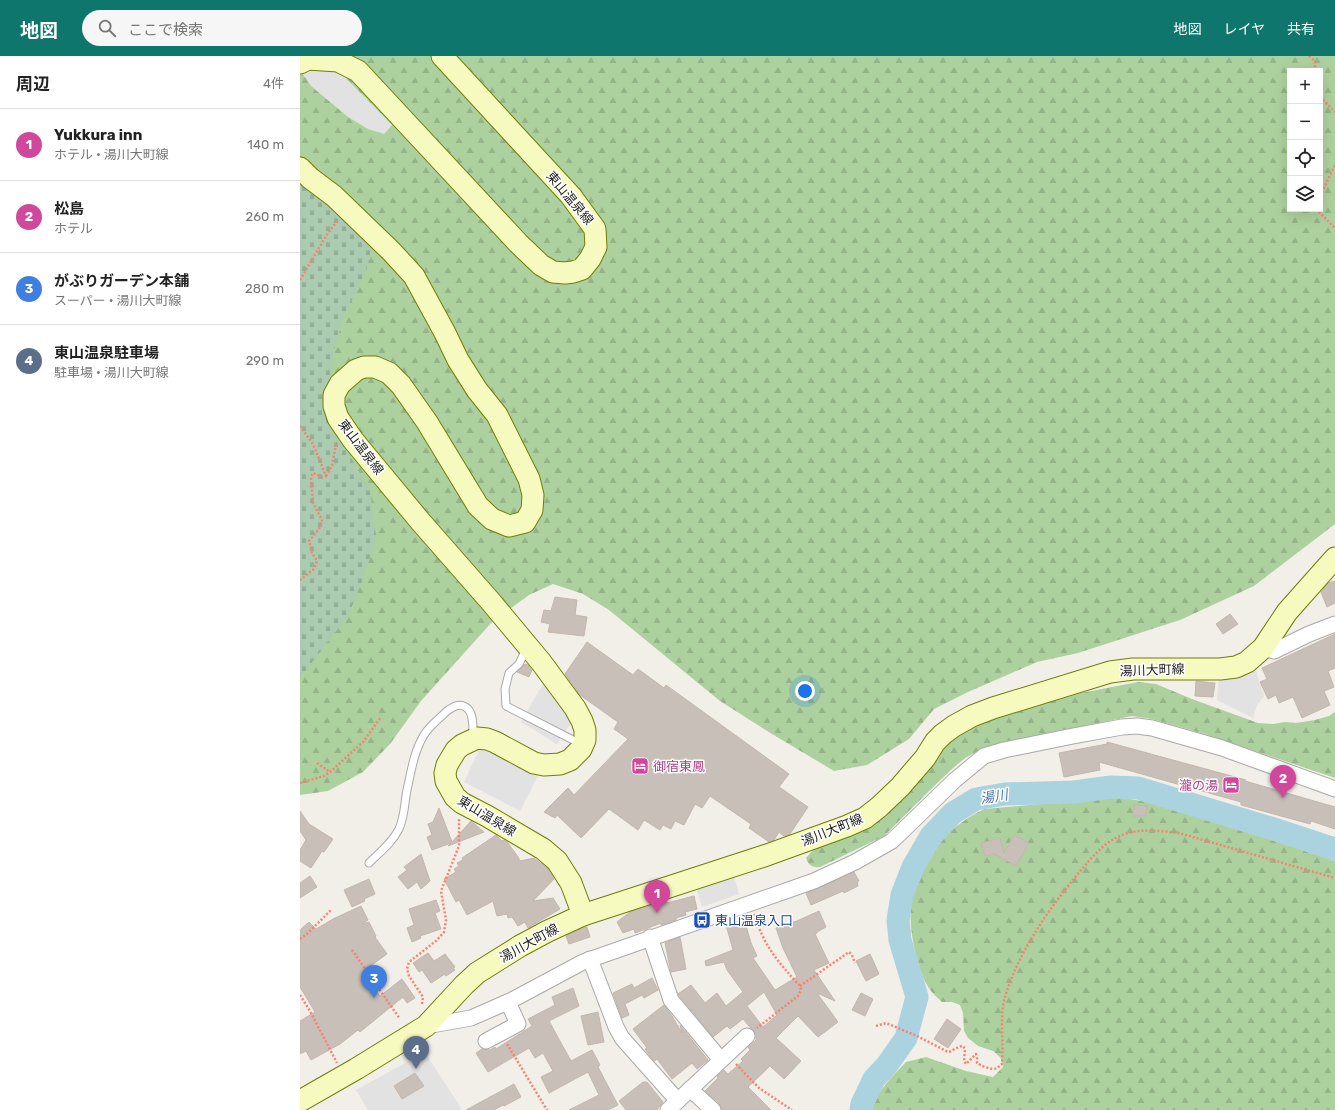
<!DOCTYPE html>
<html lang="ja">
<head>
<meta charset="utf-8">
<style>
  body { margin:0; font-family:Rubik,"Noto Sans JP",sans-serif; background:#f6f6f6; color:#222 }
  .controls { position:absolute; right:12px; top:12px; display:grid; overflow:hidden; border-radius:0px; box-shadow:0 4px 16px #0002 }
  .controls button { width:36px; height:36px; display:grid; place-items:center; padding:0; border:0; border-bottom:1px solid #e0e0e0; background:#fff; color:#222; font:20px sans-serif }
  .you { position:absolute; left:505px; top:635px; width:14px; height:14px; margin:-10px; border:3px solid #fff; border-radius:50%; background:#1a73e8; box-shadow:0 0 0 6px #1a73e833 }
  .badge { display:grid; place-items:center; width:26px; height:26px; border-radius:50%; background:#0f766e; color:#fff; font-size:13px; font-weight:700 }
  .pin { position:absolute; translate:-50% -33px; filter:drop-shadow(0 1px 2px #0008) }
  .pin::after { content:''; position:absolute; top:21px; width:14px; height:12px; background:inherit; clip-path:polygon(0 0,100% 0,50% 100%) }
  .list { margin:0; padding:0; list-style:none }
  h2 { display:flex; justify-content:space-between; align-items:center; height:52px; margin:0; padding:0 16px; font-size:17px }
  h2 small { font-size:13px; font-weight:400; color:#767676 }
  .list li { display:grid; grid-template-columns:26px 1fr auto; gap:12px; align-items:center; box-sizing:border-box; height:72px; padding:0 16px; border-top:1px solid #e0e0e0 }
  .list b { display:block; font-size:15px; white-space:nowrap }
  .list p { margin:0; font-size:13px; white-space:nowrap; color:#767676 }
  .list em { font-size:13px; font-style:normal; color:#767676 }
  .icon { flex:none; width:22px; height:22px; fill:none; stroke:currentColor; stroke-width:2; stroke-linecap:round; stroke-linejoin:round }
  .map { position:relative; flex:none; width:1035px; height:1054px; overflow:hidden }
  header { display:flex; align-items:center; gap:24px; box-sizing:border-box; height:56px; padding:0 20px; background:#0f766e; color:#fff }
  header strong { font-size:19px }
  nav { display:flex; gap:22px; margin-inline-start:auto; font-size:14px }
  .search { width:280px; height:36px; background:#f6f6f6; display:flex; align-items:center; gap:10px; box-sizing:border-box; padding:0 14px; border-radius:22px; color:#767676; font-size:15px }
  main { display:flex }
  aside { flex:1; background:#fff }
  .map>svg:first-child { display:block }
  .forest { fill:url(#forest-firs); fill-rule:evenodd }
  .cemetery { fill:url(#cemetery-stones) }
  .parking { fill:#e2e2e2 }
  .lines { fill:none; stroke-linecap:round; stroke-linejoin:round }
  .river { stroke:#aad3df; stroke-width:23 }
  .building { fill:#c7bfb8; stroke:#c4b6ab; fill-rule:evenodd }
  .lane-casing { stroke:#a9a9a9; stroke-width:9 }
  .street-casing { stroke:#a9a9a9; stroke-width:17 }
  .secondary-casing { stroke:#707d05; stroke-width:23 }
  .path { stroke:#fa8072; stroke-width:2.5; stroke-dasharray:2 2; stroke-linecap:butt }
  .lane { stroke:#fff; stroke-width:7 }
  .street { stroke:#fff; stroke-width:15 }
  .secondary { stroke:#f7fabf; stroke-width:21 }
  .labels { text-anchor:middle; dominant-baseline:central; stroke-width:3; stroke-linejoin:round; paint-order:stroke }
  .street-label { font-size:13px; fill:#222; stroke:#fff }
  .hotel-label { font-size:13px; fill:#b23c85; stroke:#fff; text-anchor:start }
  .transit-label { font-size:13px; fill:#164399; stroke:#fff; text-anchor:start }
  .water-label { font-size:14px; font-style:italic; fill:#4a7aab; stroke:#fff }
</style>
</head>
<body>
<header>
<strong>地図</strong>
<div class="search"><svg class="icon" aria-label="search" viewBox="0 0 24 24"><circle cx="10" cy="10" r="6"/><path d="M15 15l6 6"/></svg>ここで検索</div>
<nav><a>地図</a><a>レイヤ</a><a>共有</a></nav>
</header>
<main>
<aside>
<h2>周辺<small>4件</small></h2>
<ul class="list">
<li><span class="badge" style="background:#d1479c">1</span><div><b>Yukkura inn</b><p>ホテル · 湯川大町線</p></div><em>140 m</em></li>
<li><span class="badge" style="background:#d1479c">2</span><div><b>松島</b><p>ホテル</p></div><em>260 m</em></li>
<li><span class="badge" style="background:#3f7fe0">3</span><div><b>がぶりガーデン本舗</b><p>スーパー · 湯川大町線</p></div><em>280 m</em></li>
<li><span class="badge" style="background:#5c6f8a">4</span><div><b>東山温泉駐車場</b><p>駐車場 · 湯川大町線</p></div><em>290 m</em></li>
</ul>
</aside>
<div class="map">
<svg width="1035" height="1054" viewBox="0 0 1035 1054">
  <defs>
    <pattern id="forest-firs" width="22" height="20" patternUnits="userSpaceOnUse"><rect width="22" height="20" fill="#add19e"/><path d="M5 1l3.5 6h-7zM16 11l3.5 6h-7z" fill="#95b388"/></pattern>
    <pattern id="cemetery-stones" width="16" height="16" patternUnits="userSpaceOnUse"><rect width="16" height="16" fill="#aacbaf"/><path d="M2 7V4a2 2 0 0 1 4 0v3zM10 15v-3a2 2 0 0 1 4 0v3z" fill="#92ae96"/></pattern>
  </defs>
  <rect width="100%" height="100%" fill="#f2efe9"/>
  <g class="forest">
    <path d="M 0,0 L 1035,0 L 1035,468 L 954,530 L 880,564 L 778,597 L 737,606 L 668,636 L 634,653 L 609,683 L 567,709 L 534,715 L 472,678 L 420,645 L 309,554 L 283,538 L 253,528 L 229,539 L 192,566 L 121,645 L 90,688 L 63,716 L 28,735 L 0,739 ZM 990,15 L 1020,15 L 1020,153 L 990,153 Z"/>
    <path d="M 838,626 L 856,628 L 892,643 L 958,667 L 973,668 L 985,666 L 996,667 L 1015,664 L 1029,660 L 1035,656 L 1035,722 L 905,678 L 852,663 L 832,660 L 711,685 L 676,696 L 665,702 L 653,712 L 630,734 L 584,780 L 520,811 C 513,812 508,809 506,802 L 514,793 L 551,776 L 646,688 L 669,670 L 781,637 Z"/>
    <path d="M 818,741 L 847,746 L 874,752 L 1035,805 L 1035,1054 L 569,1054 L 576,1041 L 589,1024 L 606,1006 L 626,1001 L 666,1015 L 693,1021 L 703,1011 L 701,1002 L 693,995 L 678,990 L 668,982 L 664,975 L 663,957 L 660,949 L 652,946 L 642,946 C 624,930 623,922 616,899 C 611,879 608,857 613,836 C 615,830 619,823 622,817 C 637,785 653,769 684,753 Z"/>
  </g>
  <polygon class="cemetery" points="0,124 69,184 71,196 66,215 44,260 33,297 27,336 28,361 70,435 76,480 65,518 48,560 3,618 0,620"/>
  <g class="parking">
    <polygon points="15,12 30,14 44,20 92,69 84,78 68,73 48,61 11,30 2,17"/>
    <polygon points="955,609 958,622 964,640 957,649 953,662 917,644 919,621"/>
    <polygon points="244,626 273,664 257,688 221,666"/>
    <polygon points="180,692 238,720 220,755 164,726"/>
    <polygon points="434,821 439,838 402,851 397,834"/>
    <polygon points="125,996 159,1049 161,1054 68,1054 56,1034"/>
  </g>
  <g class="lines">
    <polyline class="river" points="561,1054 562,1048 574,1023 587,1009 606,982 617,941 600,884 598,864 602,839 613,811 631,780 653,757 676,743 705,738 774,736 811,731 838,732 977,774 1035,793"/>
  </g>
  <g class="building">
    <polygon points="1035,525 1035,547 1027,551 1021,536 1028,527"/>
    <polygon points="255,541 277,544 275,559 287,561 284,580 248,576 250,568 241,566 244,554 251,555"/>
    <polygon points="930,558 938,568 923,578 916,568"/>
    <polygon points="1035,578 1035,612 1028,615 1034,631 1024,635 1030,649 1002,662 993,641 979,647 976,639 968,643 960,626 967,623 962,612"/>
    <polygon points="287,586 333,619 338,613 364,632 366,629 489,718 479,731 508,751 490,778 484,780 479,776 474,784 469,786 449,772 451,768 410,740 402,752 395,748 384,769 375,765 371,773 363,769 360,774 344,764 338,774 309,753 281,782 257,759 255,762 244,756 268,732 274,739 328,683 314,673 318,666 280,639 265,618"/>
    <polygon points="225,608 228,609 232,614 229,621 217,616"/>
    <polygon points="896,625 915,627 913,641 895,640"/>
    <polygon points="807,686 946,724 945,725 1035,751 1035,773 1011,765 1010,768 941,749 941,746 799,706 800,714 764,721 759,697 807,688"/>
    <polygon points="834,749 847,750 846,760 833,760"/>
    <polygon points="139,752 152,786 171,765 184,776 148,790 151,787 132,794 127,781 132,779 128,768 133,766"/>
    <polygon points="0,755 9,768 33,783 24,796 22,795 11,812 0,805 0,794 6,784 0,775"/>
    <polygon points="196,779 202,785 204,784 208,787 218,801 220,805 234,802 248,813 254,823 233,845 253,842 260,853 228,872 225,866 218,870 212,861 208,862 207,858 197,860 193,845 167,859 159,844 156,846 144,823 156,816 154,813 159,810 157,807 163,804 162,802"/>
    <polygon points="714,779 729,787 716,810 694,798 685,800 681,787 700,782 704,797"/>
    <polygon points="121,798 130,825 121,833 117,826 108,833 98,821 107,814 104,811"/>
    <polygon points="554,816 559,825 557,826 558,830 544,837 543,835 511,849 506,837"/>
    <polygon points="10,820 17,831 0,842 0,827"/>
    <polygon points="69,823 75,838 64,843 65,845 52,851 44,834"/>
    <polygon points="394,840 397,853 385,856 386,859 376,862 376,864 361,869 361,867 335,877 334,873 323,877 317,866 330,856 366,845 367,847"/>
    <polygon points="136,844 140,855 135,857 141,873 120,880 121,882 112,886 107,872 114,869 109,853"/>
    <polygon points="61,850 68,864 62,868 69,866 76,880 75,881 87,898 62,916 80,940 102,923 115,942 107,947 103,941 60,976 58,974 40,988 11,1004 6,995 0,998 0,965 15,956 0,931 0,874 9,866 16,873 33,863"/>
    <path d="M 519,855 L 526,871 L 517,876 L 517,877 L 515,878 L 529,907 L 514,914 L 535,945 L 517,937 L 538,966 L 518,981 L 498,960 L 476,982 L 501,1005 L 484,1023 L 470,1010 L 448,1031 L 471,1054 L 422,1054 L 419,1047 L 405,1035 L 418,1022 L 417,1020 L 424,1014 L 428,1018 L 443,1005 L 441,1003 L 450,994 L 448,991 L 456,984 L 456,978 L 443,963 L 430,973 L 427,970 L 413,981 L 378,938 L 391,929 L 405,947 L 417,937 L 426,950 L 443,936 L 427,914 L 424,906 L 406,910 L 405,905 L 433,894 L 426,869 L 437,865 L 438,868 L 445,866 L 451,887 L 457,900 L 453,902 L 475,934 L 497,921 L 483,892 L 476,872 L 497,865 ZM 464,936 L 477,959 L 463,971 L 447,950 Z"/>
    <polygon points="285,871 287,871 290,881 269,888 266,880"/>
    <polygon points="380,881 386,913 371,916 365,887"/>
    <polygon points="128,897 134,905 145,898 155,911 153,912 155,914 146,920 145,918 131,927 122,914 119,916 113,907"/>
    <polygon points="570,898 579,918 566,925 556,905"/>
    <polygon points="352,922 358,934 344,942 342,939 325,948 329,959 322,962 313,937 332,928 334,932"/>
    <polygon points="273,932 279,950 249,965 271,1005 292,994 300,1009 298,1011 318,1049 308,1054 269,1054 299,1039 288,1016 249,1037 241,1021 253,1015 243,997 235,1002 229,992 188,1016 176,997 182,993 190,994 195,991 196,993 232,970 228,963 255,949 252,941"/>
    <polygon points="561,937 573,943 565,960 552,954"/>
    <polygon points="364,949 372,960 382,977 380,969 408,1004 397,1013 392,1007 372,1023 357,1003 354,1005 345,993 347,992 333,973"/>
    <polygon points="298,956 304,986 288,989 281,960"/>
    <polygon points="647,963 661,973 648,992 634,983"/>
    <polygon points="115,1017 124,1030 102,1043 94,1030"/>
    <polygon points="343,1026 347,1026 363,1046 357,1054 326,1054 319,1045"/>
    <polygon points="214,1028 221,1041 204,1050 203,1049 194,1054 166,1054"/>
  </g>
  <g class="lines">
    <defs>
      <g id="lane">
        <polyline points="226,593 219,608 209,617 205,633 206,650 281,688"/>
        <path d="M 69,807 C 80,796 92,787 99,773 C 105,759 104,749 107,734 C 111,716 114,695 124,679 C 129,670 140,662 147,655 C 154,650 161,646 168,653 C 174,659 173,674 173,682"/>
      </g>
      <g id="street">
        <polyline points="963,592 974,595 1009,578 1035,568"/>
        <polyline points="350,881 371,944 421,1004"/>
        <polyline points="290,903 316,971 322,982 378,1045"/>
        <polyline points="126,970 171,962 212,944 283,906 514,825 555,806 592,785 655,724 684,700 704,694 773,680 822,671 837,670 852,672 922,692 1035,733"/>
        <polyline points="186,985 218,968 208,946"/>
        <polyline points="390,1033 413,1054"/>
        <polyline points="368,1054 447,980"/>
      </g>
      <g id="secondary">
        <polyline points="0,7 8,3 38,5 58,15 218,187 241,209 253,216 265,217 273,216 282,213 290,203 296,191 295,173 271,140 142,0"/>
        <polyline points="0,112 10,122 34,140 91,195 114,220 145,277 158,304 177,334 197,359 229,423 233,439 232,454 225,466 209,470 192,463 178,450 127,366 101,329 89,317 75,311 64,311 56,314 40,328 34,339 34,350 38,362 53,384 120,465 191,546 241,606 275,652 282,665 285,674 285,684 281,693 270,704 260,708 244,709 234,707 195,686 187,683 177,682 162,689 156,694 147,709 145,717 146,725 155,741 162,747 187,760 243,793 257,805 271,827 283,859"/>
        <polyline points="0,1045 56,1013 126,970 164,929 177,917 220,890 248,875 283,859 467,799 547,770 565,762 579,751 600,731 625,702 635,686 643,678 654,670 672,660 693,652 810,616 833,613 920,613 936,611 947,606 963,592 987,556 1035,502"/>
      </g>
    </defs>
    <use href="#lane" class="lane-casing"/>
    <use href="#street" class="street-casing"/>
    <use href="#secondary" class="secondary-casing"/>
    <g class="path">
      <polyline points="1009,0 1015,5 1015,15"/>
      <polyline points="1020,41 1035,56"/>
      <polyline points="1020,140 1035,109"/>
      <polyline points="1016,153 1035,172"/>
      <polyline points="0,224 26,180 37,165"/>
      <polyline points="0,370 13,388 26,420 22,421 13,417 11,421 13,447 22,464 19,473 9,485 12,497 17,505 14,513 0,524"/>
      <polyline points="26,420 32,410 36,388"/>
      <polyline points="17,707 30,716"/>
      <polyline points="0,727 24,720 30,716 63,686 81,661"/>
      <path d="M 454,858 C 464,890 478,906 500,930 L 501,934 L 498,940 L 457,972"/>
      <polyline points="0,883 8,877 32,853"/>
      <polyline points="52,894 100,963"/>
      <polyline points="500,930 549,896 552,899 555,907"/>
      <polyline points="0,939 10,955 37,1007"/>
      <polyline points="122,948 123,941 109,920 107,913 109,906 136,885 144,876 146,864 141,835 159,790 159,763"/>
      <path d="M 576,970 L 586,967 L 617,980 L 648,996 C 653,995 658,990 663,990 L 665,993 L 664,1005 L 666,1008 L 676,998 L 677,1002 L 677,1007 C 680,1009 692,1015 697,1012 C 698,1012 701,1008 702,1008 C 704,985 699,963 705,941 C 718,897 748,854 777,819 C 790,804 802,787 822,779 C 840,772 860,775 879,777 L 1035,822"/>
      <polyline points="207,988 247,1054"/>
      <polyline points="436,1008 459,1032 492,1054"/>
    </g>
    <use href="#lane" class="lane"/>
    <use href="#street" class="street"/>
    <use href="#secondary" class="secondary"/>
  </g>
  <defs>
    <symbol id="hotel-square" viewBox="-11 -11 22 22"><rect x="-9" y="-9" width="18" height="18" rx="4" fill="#d1479c" stroke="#fff"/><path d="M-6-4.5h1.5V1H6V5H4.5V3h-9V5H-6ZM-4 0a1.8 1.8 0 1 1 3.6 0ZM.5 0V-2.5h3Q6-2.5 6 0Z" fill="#fff"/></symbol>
    <symbol id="bus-square" viewBox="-11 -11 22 22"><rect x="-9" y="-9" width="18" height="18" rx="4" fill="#1a4fb4" stroke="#fff"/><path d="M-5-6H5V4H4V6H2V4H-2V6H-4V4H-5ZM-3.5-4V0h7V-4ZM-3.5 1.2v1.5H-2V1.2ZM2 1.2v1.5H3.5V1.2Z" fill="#fff"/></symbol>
  </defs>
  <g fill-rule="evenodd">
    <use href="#hotel-square" x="330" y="700" width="20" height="20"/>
    <use href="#hotel-square" x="921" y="719" width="20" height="20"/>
    <use href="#bus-square" x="392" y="854" width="20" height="20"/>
  </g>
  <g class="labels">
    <g class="street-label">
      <text transform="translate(270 142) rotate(50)">東山温泉線</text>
      <text transform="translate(61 391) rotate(53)">東山温泉線</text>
      <text transform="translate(852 614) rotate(-2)">湯川大町線</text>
      <text transform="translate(187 760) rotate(31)">東山温泉線</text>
      <text transform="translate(532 774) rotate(-22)">湯川大町線</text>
      <text transform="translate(229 887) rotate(-29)">湯川大町線</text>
    </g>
    <g class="hotel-label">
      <text x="353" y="710">御宿東鳳</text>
      <text x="918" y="729" text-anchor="end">瀧の湯</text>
    </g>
    <g class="transit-label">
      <text x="415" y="864">東山温泉入口</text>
    </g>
    <g class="water-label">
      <text transform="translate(694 741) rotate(-10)">湯川</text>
    </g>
  </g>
</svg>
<div class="controls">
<button>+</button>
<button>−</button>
<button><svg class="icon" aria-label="locate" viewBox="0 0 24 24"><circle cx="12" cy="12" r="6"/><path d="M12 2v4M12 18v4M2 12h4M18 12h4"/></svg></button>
<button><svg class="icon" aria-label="layers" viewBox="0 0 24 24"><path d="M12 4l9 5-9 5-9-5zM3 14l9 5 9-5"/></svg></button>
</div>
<div class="you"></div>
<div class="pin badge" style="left:357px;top:857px;background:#d1479c">1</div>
<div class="pin badge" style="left:983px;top:742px;background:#d1479c">2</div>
<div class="pin badge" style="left:74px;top:942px;background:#3f7fe0">3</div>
<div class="pin badge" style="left:116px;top:1013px;background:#5c6f8a">4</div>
</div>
</main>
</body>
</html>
